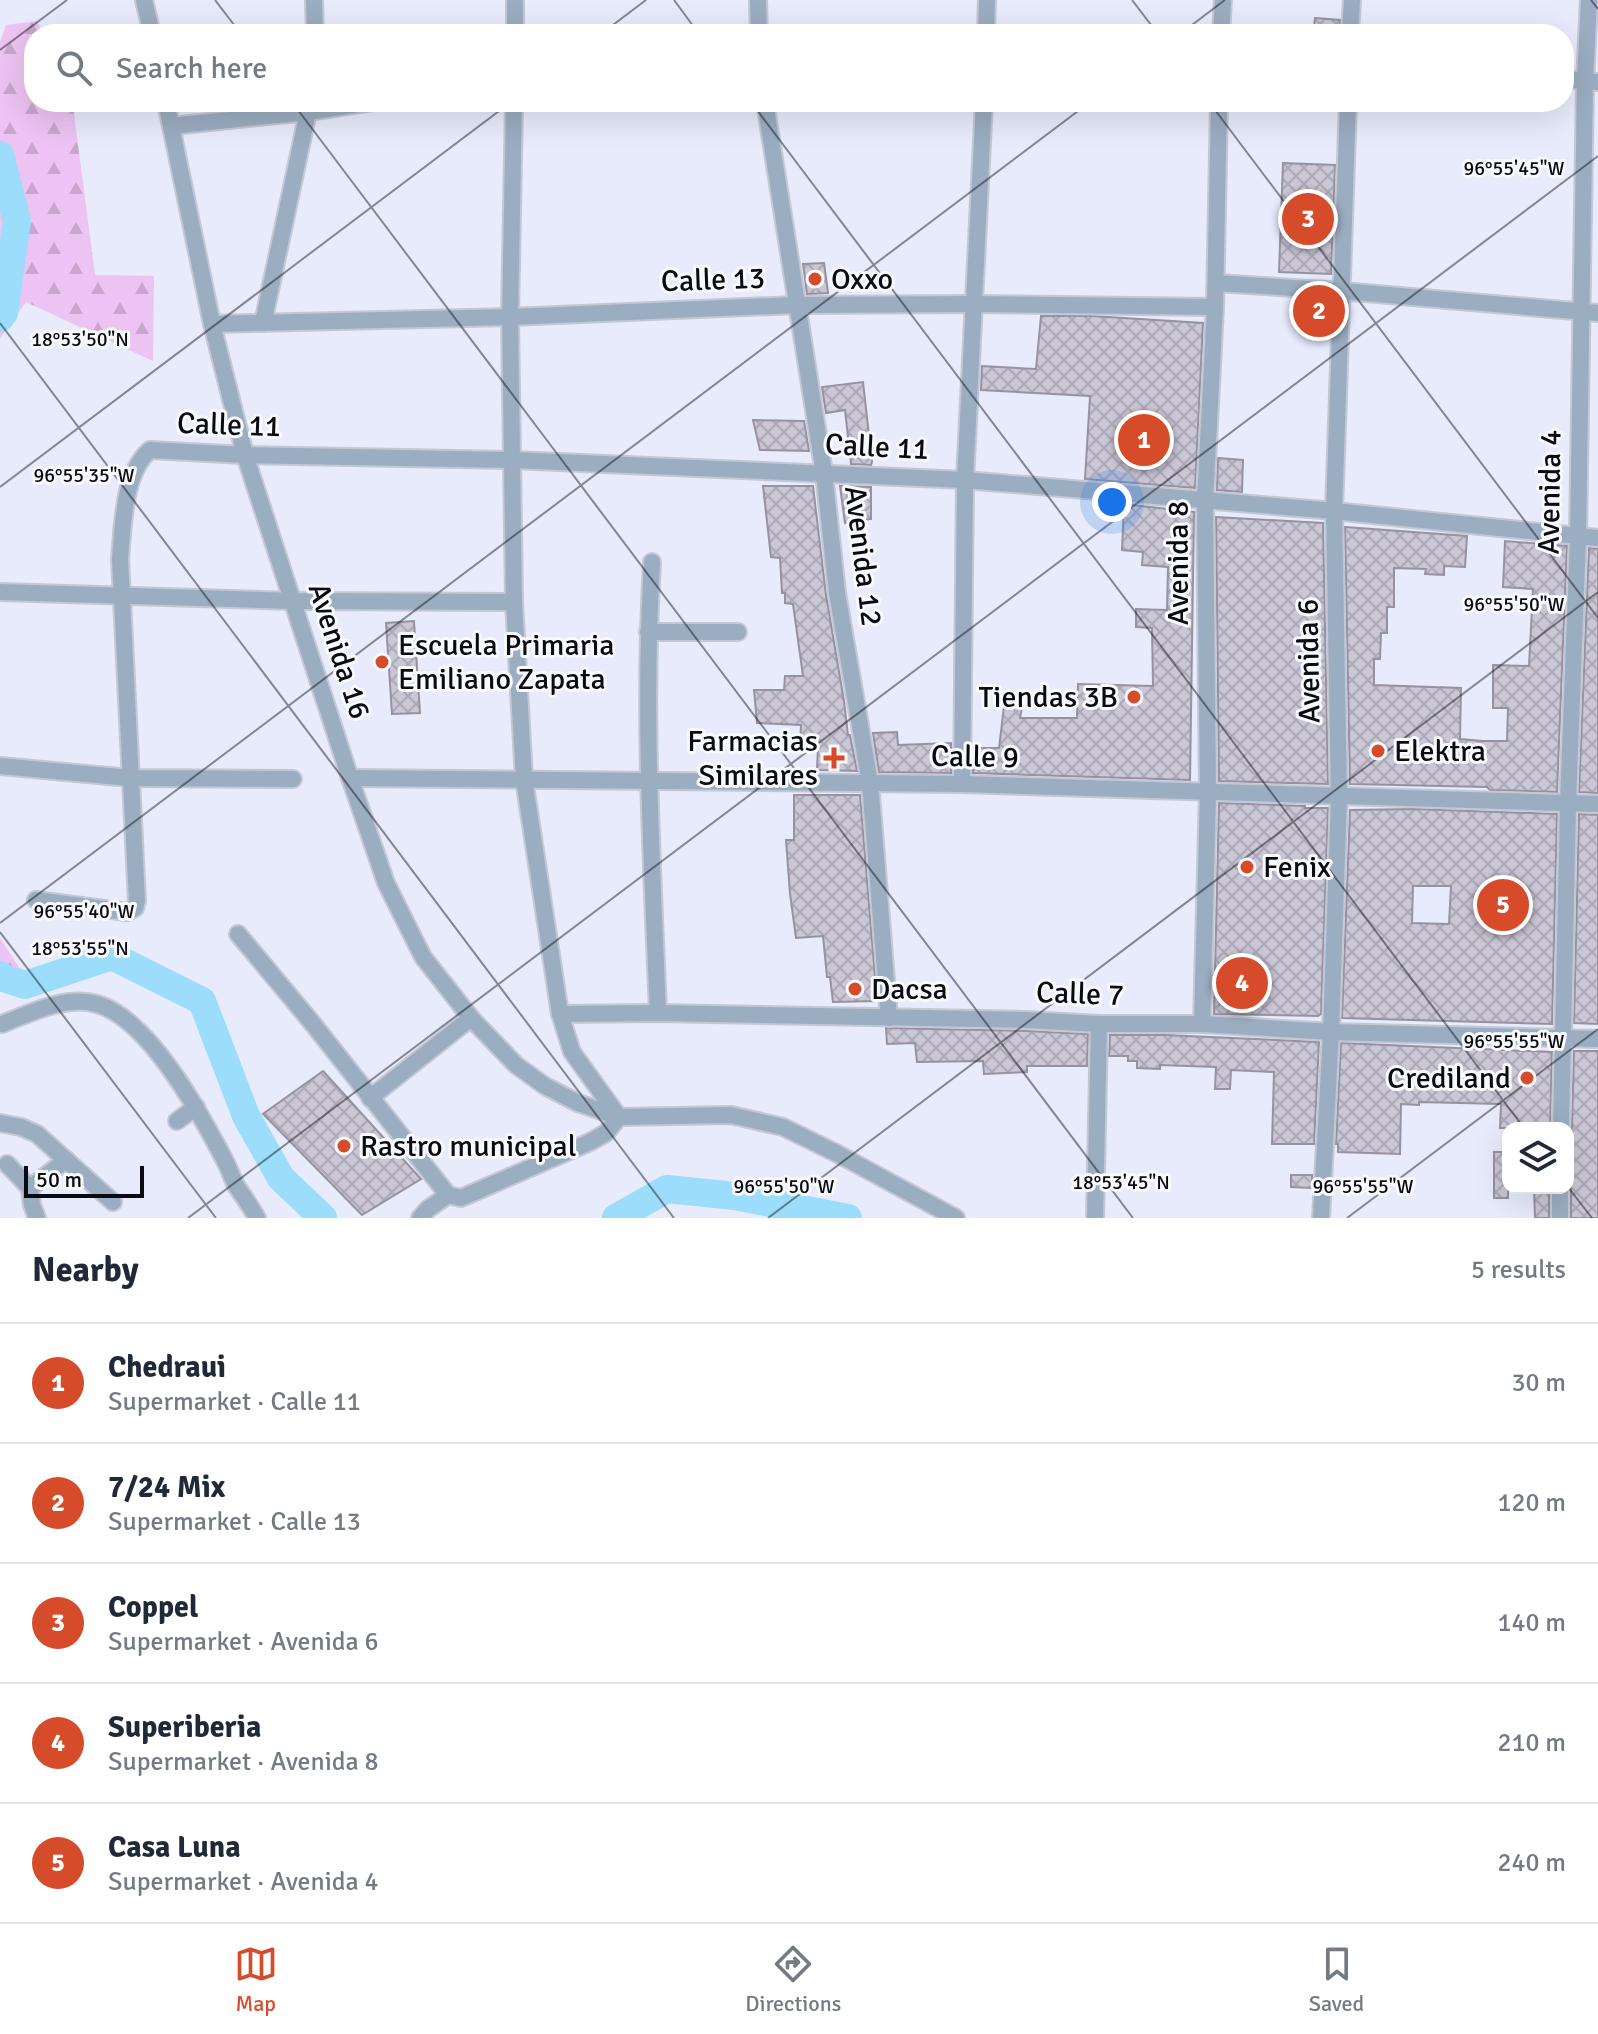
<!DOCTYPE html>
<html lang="en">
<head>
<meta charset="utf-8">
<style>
  body { margin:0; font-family:Signika,sans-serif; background:#f2f2f3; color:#1f2937 }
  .controls { position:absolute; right:24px; bottom:24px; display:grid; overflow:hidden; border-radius:16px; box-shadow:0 8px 32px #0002 }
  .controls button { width:72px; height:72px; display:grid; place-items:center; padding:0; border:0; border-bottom:2px solid #e0e1e3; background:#fff; color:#1f2937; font:40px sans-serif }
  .scale { position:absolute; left:24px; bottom:20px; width:120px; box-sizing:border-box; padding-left:8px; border:4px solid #0a0b10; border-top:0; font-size:22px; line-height:28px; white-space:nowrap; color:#0a0b10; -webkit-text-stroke:6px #f8f9fc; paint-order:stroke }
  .you { position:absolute; left:1112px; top:502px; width:28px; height:28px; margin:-20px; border:6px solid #fff; border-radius:50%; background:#1a73e8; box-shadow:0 0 0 12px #1a73e833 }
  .badge { display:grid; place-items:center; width:52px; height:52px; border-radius:50%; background:#d64b2a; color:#fff; font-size:26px; font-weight:700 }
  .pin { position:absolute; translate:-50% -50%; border:4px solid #fff; box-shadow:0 2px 8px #0006 }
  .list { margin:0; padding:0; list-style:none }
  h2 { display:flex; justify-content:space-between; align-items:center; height:104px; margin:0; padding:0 32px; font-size:34px }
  h2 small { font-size:26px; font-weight:400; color:#747a83 }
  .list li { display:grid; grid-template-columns:52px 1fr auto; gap:24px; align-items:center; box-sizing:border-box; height:120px; padding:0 32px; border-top:2px solid #e0e1e3 }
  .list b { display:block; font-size:30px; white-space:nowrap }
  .list p { margin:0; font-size:26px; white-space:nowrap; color:#747a83 }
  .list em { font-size:26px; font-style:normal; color:#747a83 }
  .icon { flex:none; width:44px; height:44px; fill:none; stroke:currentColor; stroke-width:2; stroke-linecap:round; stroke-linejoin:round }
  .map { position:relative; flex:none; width:1598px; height:1218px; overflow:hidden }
  .search { position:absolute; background:#fff; box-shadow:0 8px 32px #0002; left:24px; right:24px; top:24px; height:88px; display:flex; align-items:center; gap:20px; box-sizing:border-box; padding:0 28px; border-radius:32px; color:#747a83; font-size:30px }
  .sheet { height:704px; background:#fff }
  nav { display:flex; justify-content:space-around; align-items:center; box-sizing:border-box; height:112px; border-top:2px solid #e0e1e3; background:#fff; font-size:22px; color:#747a83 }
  nav a { display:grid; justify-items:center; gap:4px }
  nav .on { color:#d64b2a }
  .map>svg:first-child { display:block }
  .forest { fill:url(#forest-firs) }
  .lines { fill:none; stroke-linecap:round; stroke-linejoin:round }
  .river { stroke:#9bddfa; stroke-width:28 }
  .building { fill:url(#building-cross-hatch); stroke:#9692a0; stroke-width:2; fill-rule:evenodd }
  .minor-casing { stroke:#c4c7d5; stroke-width:20 }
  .minor { stroke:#9badc1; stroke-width:16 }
  .ticks { fill:none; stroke:#0a0b10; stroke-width:2; stroke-opacity:0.45 }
  .poi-dot { fill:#d64b2a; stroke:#f8f9fc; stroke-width:3 }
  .labels { text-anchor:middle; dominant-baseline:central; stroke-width:6; stroke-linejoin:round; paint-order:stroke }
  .poi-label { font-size:30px; fill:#0a0b10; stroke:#f8f9fc; text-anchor:start }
  .street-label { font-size:30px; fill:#0a0b10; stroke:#f8f9fc }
  .ticks-label { font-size:20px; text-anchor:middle; fill:#0a0b10; stroke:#f8f9fc; stroke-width:6; stroke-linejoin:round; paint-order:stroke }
</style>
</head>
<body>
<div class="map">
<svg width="1598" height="1218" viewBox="0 0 1598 1218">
  <defs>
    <pattern id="forest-firs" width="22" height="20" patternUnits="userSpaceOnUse" patternTransform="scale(2)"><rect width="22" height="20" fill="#ecc3f2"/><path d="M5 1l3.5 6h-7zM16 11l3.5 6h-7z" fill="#c9a6ce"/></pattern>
    <pattern id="building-cross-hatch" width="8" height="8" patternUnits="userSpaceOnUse" patternTransform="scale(2)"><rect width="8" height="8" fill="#cac6d5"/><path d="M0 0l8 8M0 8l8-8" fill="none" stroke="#aca9b6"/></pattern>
  </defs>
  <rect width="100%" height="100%" fill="#e7ebfb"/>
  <g class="forest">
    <polygon points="37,21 43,34 34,34 34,102 71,102 73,106 95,275 154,276 153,361 26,302 0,338 0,42 6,25"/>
    <polygon points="0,938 22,972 0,978"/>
  </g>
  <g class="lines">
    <g class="river">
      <polyline points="0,155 17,221 4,313 0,318"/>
      <polyline points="0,975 1,977 25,985 112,956 202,1001 246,1116 281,1178 323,1218"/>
      <polyline points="616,1218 667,1189 735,1196 848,1218"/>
    </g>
  </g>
  <g class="building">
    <polygon points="1315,18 1340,20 1339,34 1313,34"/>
    <polygon points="1283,163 1335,165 1331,274 1279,272"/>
    <polygon points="824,263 828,293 807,294 803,264"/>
    <polygon points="1309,300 1329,301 1329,322 1309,322"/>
    <polygon points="1041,316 1092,316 1203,323 1195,488 1085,479 1090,396 981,390 982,366 1036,369"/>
    <polygon points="863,382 872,462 871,465 851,464 845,410 826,413 822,387"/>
    <polygon points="753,420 804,421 809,451 760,450"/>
    <polygon points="1218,458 1243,460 1242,492 1217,490"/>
    <polygon points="763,486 813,486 826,595 844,701 848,735 850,735 857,771 817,770 818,745 800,745 801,725 757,723 754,690 784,690 785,676 803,676 793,604 785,603 785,593 782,593 780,558 771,557"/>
    <polygon points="840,486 871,487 871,519 845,523"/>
    <polygon points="1124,504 1194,512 1190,780 973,773 973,748 999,748 1004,706 1022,707 1020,718 1077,718 1078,684 1153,686 1152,628 1136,627 1136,609 1167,610 1168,567 1142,565 1143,552 1122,550"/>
    <polygon points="1216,517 1323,523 1328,784 1219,781"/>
    <polygon points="1345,527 1467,536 1465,567 1444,566 1444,575 1425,574 1426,569 1394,568 1394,607 1387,607 1387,633 1381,633 1380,659 1374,659 1374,685 1461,688 1460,739 1483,741 1507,741 1508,708 1493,708 1493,665 1529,666 1533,589 1503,587 1505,541 1567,546 1557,792 1490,790 1487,787 1350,784"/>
    <polygon points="1589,548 1598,549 1598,793 1579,792"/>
    <polygon points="414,621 420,713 392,714 386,623"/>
    <polygon points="897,732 898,745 951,743 951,773 879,772 873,733"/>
    <polygon points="794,795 860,795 877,1001 833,1002 830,977 827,977 823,936 796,938 790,894 786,840 794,840"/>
    <polygon points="1219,803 1305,806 1305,808 1328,808 1321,1014 1318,1016 1214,1014"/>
    <path d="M 1414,809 L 1557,814 L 1552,1024 L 1342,1018 L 1350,810 ZM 1413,886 L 1451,886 L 1449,924 L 1412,923 Z"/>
    <polygon points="1579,814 1598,815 1598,1024 1574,1023"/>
    <polygon points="886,1028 1026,1031 1088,1034 1087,1066 1027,1066 1027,1072 984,1074 983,1061 917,1062 915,1043 887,1044"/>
    <polygon points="1110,1035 1165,1035 1319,1042 1314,1144 1272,1144 1274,1072 1231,1070 1230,1089 1215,1089 1216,1067 1160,1065 1160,1069 1137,1068 1137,1061 1128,1061 1128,1056 1109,1056"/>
    <polygon points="1341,1043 1552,1052 1550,1128 1500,1128 1501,1104 1419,1102 1419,1105 1401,1104 1400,1154 1338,1152 1338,1144 1336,1144"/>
    <polygon points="1574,1051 1598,1051 1598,1218 1571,1218 1571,1188 1568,1181 1568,1136 1572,1128"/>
    <polygon points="323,1071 421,1179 362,1215 263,1114"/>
    <rect x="1494" y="1152" width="14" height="46"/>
    <polygon points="1291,1175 1312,1175 1312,1188 1291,1187"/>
    <polygon points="1534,1188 1549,1188 1549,1218 1535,1218"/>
  </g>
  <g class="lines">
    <defs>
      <g id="minor">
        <polyline points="144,0 152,34"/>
        <polyline points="314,0 315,34"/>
        <polyline points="758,0 759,34"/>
        <polyline points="515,34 515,0"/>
        <polyline points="986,34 987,0"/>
        <polyline points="1221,34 1223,0"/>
        <polyline points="1350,34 1352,0"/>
        <polyline points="1564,79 1598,82"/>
        <polyline points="166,102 212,324 245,455 350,778 386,883 423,957 471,1018 516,1065 545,1086 578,1103 619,1117 731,1115 783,1127 838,1154 956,1218"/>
        <polyline points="514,102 510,317 514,602 524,779 560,1014 572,1052 619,1117"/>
        <polyline points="765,102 824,473 837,593 870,783 889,1018"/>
        <polyline points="171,126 308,112 372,102"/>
        <polyline points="1216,283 1342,291 1598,313"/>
        <polyline points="263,323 308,112 314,102"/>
        <polyline points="212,324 510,317 796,305 975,304 1215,307"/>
        <path d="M 652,562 C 643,712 652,863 658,1013"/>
        <polyline points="0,592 293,601 514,602"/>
        <polyline points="648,632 738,632"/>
        <polyline points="0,766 130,778 293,779"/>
        <polyline points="350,778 962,784 1598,804"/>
        <polyline points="962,784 965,480 984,102"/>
        <path d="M 36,900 L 127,912 L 135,908 L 137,901 L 120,559 C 123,526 123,473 150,450 L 245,455 L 513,460 L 965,480 L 1334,511 L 1598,538"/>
        <polyline points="238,934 313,1024 448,1195"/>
        <polyline points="560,1014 658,1013 1026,1020 1099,1024 1202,1024 1331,1032 1598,1039"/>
        <path d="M 2,1024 C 31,1013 65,995 97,1004 C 149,1019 200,1113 224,1159 C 229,1168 232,1178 237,1187 C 244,1197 251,1207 257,1218"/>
        <polyline points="1202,1024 1208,792 1205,501 1215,307 1219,102"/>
        <polyline points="370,1098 471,1018"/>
        <polyline points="177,1121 196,1107"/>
        <polyline points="0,1123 21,1127 37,1134 113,1202"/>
        <polyline points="1561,1128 1568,804 1578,537 1585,81 1589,0"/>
        <polyline points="7,1164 30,1188"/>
        <polyline points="30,1188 66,1160"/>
        <polyline points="30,1188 32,1205 37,1218"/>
        <polyline points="420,1218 428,1209 448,1195 461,1198 590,1142 606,1133 619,1117"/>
        <polyline points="1095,1218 1099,1024"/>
        <polyline points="1321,1218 1331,1032 1339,797 1334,511 1348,102"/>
        <polyline points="1560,1218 1560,1188"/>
      </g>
    </defs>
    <use href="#minor" class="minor-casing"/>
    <use href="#minor" class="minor"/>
  </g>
  <path class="ticks" d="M 215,0 L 241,34M 674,0 L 699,34M 1132,0 L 1158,34M 1591,0 L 1598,9M 601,34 L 646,0M 1180,34 L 1225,0M 0,50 L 67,0M 292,102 L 1133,1218M 751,102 L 1524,1128M 1209,102 L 1598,618M 0,323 L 674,1218M 0,487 L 511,102M 0,923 L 1090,102M 0,932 L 216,1218M 1568,1187 L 1592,1218M 188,1218 L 1598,156M 768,1218 L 1598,592M 1347,1218 L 1598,1029"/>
  <g class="poi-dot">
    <circle cx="815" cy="279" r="8"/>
    <circle cx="382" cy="662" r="8"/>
    <circle cx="1134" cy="697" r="8"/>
    <circle cx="1378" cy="751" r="8"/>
    <path d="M830 746h8v8h8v8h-8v8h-8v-8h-8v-8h8z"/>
    <circle cx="1247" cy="867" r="8"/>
    <circle cx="855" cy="989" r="8"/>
    <circle cx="1527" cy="1078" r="8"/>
    <circle cx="344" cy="1146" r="8"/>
  </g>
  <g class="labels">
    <g class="poi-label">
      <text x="831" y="279">Oxxo</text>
      <text x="398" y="645">Escuela Primaria<tspan x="398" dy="34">Emiliano Zapata</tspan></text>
      <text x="1118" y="697" text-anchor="end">Tiendas 3B</text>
      <text x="818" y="741" text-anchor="end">Farmacias<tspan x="818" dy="34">Similares</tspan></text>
      <text x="1394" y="751">Elektra</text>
      <text x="1263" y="867">Fenix</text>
      <text x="871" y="989">Dacsa</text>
      <text x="1511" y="1078" text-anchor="end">Crediland</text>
      <text x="360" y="1146">Rastro municipal</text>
    </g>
    <g class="street-label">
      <text transform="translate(713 280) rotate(-2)">Calle 13</text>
      <text transform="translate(229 425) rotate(2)">Calle 11</text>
      <text transform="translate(877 447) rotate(3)">Calle 11</text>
      <text transform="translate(1550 492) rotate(-89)">Avenida 4</text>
      <text transform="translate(863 556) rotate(83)">Avenida 12</text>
      <text transform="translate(1178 563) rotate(-90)">Avenida 8</text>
      <text transform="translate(339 651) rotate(72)">Avenida 16</text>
      <text transform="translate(1309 661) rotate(-91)">Avenida 6</text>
      <text transform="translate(975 757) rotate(1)">Calle 9</text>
      <text transform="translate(1080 994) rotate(2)">Calle 7</text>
    </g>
  </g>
  <g class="ticks-label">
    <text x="1514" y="175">96°55'45"W</text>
    <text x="80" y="346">18°53'50"N</text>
    <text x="84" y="482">96°55'35"W</text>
    <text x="1514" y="611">96°55'50"W</text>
    <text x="84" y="918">96°55'40"W</text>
    <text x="80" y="955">18°53'55"N</text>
    <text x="1514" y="1048">96°55'55"W</text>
    <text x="1121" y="1189">18°53'45"N</text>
    <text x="784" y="1193">96°55'50"W</text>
    <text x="1363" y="1193">96°55'55"W</text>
  </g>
</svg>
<div class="controls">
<button><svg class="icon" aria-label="layers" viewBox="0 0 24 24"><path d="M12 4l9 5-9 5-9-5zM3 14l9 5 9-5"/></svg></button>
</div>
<div class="scale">50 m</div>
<div class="you"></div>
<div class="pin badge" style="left:1144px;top:440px">1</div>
<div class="pin badge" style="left:1319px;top:311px">2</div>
<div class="pin badge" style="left:1308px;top:219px">3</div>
<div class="pin badge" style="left:1242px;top:983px">4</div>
<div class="pin badge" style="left:1503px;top:905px">5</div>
<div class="search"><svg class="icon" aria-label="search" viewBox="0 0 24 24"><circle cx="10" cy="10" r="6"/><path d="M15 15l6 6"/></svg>Search here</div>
</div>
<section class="sheet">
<h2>Nearby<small>5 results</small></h2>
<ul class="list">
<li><span class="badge">1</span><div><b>Chedraui</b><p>Supermarket · Calle 11</p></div><em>30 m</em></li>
<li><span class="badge">2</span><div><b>7/24 Mix</b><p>Supermarket · Calle 13</p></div><em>120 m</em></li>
<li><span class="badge">3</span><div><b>Coppel</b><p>Supermarket · Avenida 6</p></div><em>140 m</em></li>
<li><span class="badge">4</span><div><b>Superiberia</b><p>Supermarket · Avenida 8</p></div><em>210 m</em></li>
<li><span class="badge">5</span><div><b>Casa Luna</b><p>Supermarket · Avenida 4</p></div><em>240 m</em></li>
</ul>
</section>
<nav>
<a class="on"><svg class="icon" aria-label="map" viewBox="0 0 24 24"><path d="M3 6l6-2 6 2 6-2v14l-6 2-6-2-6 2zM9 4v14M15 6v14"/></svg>Map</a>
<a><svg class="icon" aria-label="directions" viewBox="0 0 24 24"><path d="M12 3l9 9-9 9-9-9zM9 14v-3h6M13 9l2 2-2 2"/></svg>Directions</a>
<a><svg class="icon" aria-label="saved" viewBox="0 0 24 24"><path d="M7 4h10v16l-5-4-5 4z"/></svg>Saved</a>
</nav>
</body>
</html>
